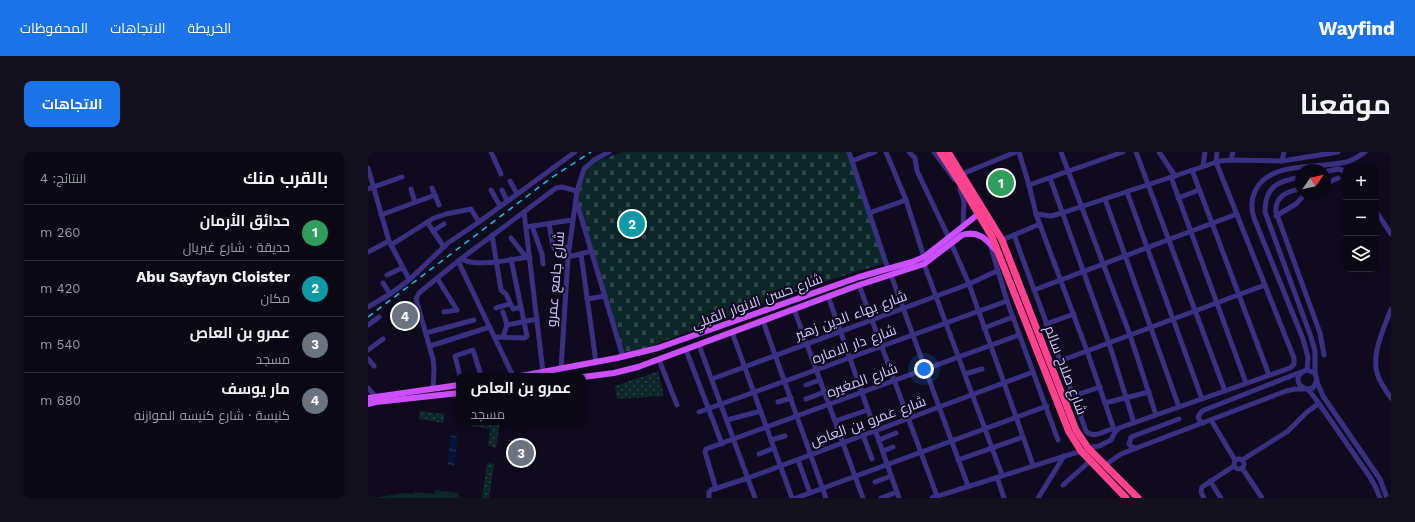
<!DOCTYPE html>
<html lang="ar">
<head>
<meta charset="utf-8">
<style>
  body { margin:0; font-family:"Work Sans",Cairo,sans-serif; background:#14111f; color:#f1f3f6; direction:rtl }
  .controls { position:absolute; right:12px; top:12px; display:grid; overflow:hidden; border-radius:8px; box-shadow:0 2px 6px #0003 }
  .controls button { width:36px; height:36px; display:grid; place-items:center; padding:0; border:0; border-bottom:1px solid #2b2935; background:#0b0816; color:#f1f3f6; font:20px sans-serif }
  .compass { position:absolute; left:927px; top:12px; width:36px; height:36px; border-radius:50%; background:#0b0816; box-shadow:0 2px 6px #0003; rotate:56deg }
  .you { position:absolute; left:556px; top:217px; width:14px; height:14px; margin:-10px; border:3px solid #fff; border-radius:50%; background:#1a73e8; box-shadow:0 0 0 6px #1a73e833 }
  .badge { display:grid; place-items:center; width:26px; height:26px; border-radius:50%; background:#1a73e8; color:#fff; font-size:13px; font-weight:700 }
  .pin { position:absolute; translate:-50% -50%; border:2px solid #fff; box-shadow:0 1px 4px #0006 }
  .popup { position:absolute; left:88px; top:221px; width:130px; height:52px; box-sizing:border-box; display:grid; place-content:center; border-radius:8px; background:#0b0816; filter:drop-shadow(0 1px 3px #0005); font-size:13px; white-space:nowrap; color:#9a9aa1 }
  .popup b { font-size:15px; color:#f1f3f6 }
  .popup::after { content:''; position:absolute; left:50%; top:100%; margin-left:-8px; border:8px solid transparent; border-top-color:#0b0816 }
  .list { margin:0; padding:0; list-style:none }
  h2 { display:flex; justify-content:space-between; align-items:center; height:52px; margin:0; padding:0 16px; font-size:17px }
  h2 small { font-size:13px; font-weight:400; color:#9a9aa1 }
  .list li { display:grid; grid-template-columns:26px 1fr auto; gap:12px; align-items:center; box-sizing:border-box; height:56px; padding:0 16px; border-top:1px solid #2b2935 }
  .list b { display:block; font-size:15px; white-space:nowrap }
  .list p { margin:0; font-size:13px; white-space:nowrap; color:#9a9aa1 }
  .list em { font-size:13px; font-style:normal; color:#9a9aa1 }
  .icon { flex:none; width:22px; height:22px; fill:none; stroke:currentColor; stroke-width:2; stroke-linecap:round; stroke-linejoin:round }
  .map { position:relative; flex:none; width:1023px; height:346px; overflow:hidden; direction:ltr; border-radius:8px }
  header { display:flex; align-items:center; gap:24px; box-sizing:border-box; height:56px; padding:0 20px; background:#1a73e8; color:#fff }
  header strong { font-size:19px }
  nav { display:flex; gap:22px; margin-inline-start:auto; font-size:14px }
  .intro { display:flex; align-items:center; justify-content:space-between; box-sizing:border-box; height:96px; padding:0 24px }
  h1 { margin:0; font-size:28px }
  .button { padding:10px 18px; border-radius:8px; background:#1a73e8; color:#fff; font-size:14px; font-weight:700 }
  main { display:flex; gap:24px; padding:0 24px }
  aside { flex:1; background:#0b0816; border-radius:8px; box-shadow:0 2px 6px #0003 }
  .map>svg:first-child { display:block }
  .grass { fill:url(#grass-dots) }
  .cemetery { fill:url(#cemetery-stones) }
  .green { fill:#0c2729 }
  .water { fill:url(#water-ripples) }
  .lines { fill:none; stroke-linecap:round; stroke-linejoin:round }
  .minor { stroke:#3a3082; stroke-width:5 }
  .major { stroke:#cb4eff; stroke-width:6 }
  .highway { stroke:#ff428e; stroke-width:7 }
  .rail { stroke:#00c7f2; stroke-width:1.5; stroke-dasharray:6 5; stroke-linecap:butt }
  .labels { text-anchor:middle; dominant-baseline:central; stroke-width:4; stroke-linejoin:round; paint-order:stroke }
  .street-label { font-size:14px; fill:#d2c7ff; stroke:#0f0a1e }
</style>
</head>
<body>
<header>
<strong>Wayfind</strong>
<nav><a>الخريطة</a><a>الاتجاهات</a><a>المحفوظات</a></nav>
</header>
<div class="intro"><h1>موقعنا</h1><a class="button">الاتجاهات</a></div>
<main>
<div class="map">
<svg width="1023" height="346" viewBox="0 0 1023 346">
  <defs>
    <pattern id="grass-dots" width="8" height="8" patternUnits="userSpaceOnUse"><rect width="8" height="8" fill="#0c2729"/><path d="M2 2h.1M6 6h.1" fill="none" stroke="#2e4549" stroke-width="1.8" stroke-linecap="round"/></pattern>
    <pattern id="cemetery-stones" width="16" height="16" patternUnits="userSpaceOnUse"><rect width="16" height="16" fill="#0c2729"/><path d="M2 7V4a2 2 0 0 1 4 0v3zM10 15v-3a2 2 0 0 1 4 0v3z" fill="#2e4549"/></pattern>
    <pattern id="water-ripples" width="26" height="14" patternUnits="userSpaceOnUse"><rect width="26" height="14" fill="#04143d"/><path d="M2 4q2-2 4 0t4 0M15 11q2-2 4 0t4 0" fill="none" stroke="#28355a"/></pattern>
  </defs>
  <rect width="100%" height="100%" fill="#0f0a1e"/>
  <g class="grass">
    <polygon points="290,219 296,244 249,247 247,234"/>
    <polygon points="52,259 77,262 75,271 51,267"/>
    <polygon points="102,270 132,270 128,296 120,294 122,277 102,274"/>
    <polygon points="119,311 126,312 121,346 114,346"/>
  </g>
  <path class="cemetery" d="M 254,0 L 481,0 L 518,111 C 428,136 342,172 255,205 L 208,47 L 221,12 Z"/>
  <polygon class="green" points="67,338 90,341 90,345 100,346 5,346 36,341 46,342 46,340 67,342"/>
  <polygon class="water" points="83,283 90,284 86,314 79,313"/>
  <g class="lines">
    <g class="minor">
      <polyline points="0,0 1,0"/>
      <polyline points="123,0 133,22"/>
      <polyline points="481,0 520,117"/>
      <polyline points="518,0 538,48 556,105"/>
      <polyline points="541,0 547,6 549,19 581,86"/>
      <polyline points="566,0 587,28"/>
      <polyline points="651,0 661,33 668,62 719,199 747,280"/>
      <polyline points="693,0 762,183 788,263"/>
      <polyline points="768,0 857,239"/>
      <polyline points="791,0 807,24"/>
      <polyline points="863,8 865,0"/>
      <polyline points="484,9 507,0"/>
      <polyline points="914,9 916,0"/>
      <polyline points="835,14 837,0"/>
      <polyline points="0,16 21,89 41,127"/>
      <polyline points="824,18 901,223"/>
      <polyline points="957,20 970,17 978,19"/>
      <polyline points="594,22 648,0"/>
      <polyline points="803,25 878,231"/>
      <path d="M 933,25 C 910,29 897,34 897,60 L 943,185 L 947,199 L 947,221"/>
      <polyline points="682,26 741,191 766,271"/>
      <polyline points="142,29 149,42"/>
      <polyline points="957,32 970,26"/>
      <polyline points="661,33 755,0"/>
      <polyline points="64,36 71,53"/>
      <polyline points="0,37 34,25"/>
      <polyline points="43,37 47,50"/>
      <polyline points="592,37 596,49 595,75"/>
      <path d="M 933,37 C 919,39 907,44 908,60 L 952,181 L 956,203"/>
      <polyline points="123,38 132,54"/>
      <polyline points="134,38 139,49"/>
      <polyline points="759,40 834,247"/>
      <polyline points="810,46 831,38"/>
      <polyline points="737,47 811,255"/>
      <polyline points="208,48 255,205"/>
      <polyline points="1008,59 1023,82"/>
      <polyline points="156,60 175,220"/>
      <polyline points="501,61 538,48"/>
      <polyline points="668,62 683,64 694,61 852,9 863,8 914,9 970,0"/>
      <polyline points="13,63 67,43"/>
      <polyline points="908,64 928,52 937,42"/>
      <polyline points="59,70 76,95"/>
      <polyline points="181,72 185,94 187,98 201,95"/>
      <polyline points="164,74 174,102 175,112"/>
      <polyline points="158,75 204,68"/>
      <polyline points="65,79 76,72"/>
      <polyline points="124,83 133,138 138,142 145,157 153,155"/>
      <path d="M 646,83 L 718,279 C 724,287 738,279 746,276"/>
      <polyline points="143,86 158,105"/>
      <polyline points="634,88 672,72"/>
      <polyline points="583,91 601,132 665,313"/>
      <polyline points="622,92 639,149 690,288"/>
      <polyline points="23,93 66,66 78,62 103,57 111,70"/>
      <polyline points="0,100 21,89"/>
      <polyline points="213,102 228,210"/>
      <polyline points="200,105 224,99"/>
      <path d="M 93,107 C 111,116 142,107 162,105"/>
      <polyline points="90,109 145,224"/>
      <polyline points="556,112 634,323"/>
      <polyline points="19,123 34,116"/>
      <polyline points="523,123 600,334"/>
      <polyline points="69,126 89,158 76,160"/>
      <polyline points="15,131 22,142"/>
      <polyline points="491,133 569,344"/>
      <polyline points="666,138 869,62"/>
      <polyline points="460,144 531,346"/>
      <polyline points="219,147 237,144"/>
      <polyline points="0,155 22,142 41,128 80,91 111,70 207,0"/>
      <polyline points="128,156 142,152"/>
      <polyline points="426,157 495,346"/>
      <path d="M 1023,157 C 1016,176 1002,204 1010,224 C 1013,232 1018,239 1023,246"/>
      <polyline points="395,169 458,346"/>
      <polyline points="678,172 706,162"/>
      <polyline points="0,173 11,165"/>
      <polyline points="139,173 169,167"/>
      <polyline points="616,176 645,165"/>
      <polyline points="364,180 424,346"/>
      <polyline points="58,181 106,168"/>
      <polyline points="127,185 157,186 159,184 143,107"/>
      <polyline points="135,185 139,173 135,160"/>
      <polyline points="331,193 387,346"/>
      <polyline points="62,194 122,175"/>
      <polyline points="0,198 15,187"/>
      <polyline points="318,198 354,292"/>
      <polyline points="0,207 6,214"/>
      <polyline points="291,208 309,253"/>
      <polyline points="692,209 897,133"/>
      <polyline points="193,217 200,105 209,39 216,17 226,8 241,0"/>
      <path d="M 939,218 L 940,205 L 935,187 L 886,66 C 883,57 883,48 887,39 C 902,8 950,17 978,10 C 984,9 991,4 997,0"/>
      <polyline points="597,222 614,217"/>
      <polyline points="92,224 87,204 105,198 113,224"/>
      <polyline points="344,227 601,132 629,119"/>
      <polyline points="949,230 955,244 1012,327 1019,346"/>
      <polyline points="438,233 452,228"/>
      <polyline points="0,236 7,244 7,247"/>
      <polyline points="65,237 66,217 65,207 48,147 51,141 90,109 188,36 194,35 209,39"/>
      <path d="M 939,237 L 945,236 L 949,228 L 947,221 L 939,218 C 932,220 927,226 932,233 C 934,236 937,236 940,238 C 943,240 945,244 947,246 L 1002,325 L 1008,336 L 1012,346"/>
      <polyline points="705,244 732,235"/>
      <polyline points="438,247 456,240"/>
      <polyline points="410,250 423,246"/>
      <polyline points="737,251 781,240"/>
      <polyline points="331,260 639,149"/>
      <polyline points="359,268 393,259"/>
      <polyline points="843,268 867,308"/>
      <polyline points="467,269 500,258"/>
      <polyline points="836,271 832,269 830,265 834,259 933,220"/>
      <polyline points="495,283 504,307"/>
      <polyline points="403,288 417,284"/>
      <polyline points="511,288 528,281"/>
      <polyline points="720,296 731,294 743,288 747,280 751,276 922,216 926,212 926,206 848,10 849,0"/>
      <polyline points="768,296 764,295 761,292 763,285 811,267"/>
      <polyline points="515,299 525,295"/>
      <polyline points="391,302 406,296"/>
      <circle cx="871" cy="312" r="5"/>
      <polyline points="430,308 442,341"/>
      <polyline points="590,308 655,285"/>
      <polyline points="874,308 920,279 939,260 950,252"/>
      <polyline points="737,313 753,302 918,239 927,237 936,237"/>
      <polyline points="874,316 894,346"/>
      <polyline points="629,325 636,346"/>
      <polyline points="842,329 853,346"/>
      <polyline points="507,330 523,324"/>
      <polyline points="695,333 722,309"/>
      <polyline points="348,337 337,300 338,297 651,183"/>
      <polyline points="341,346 341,340 343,338 380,326 665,220"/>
      <polyline points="428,346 679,254"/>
      <polyline points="513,346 529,340"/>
      <polyline points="564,346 713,299"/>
      <polyline points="670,346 696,304"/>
      <polyline points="836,346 833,340 834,335 866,314"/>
    </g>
    <g class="major">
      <polyline points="153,224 249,206 290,196 491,125 544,110 556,105 613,60"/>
      <path d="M 215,225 L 246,221 L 270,215 L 491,133 L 556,112 L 594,83 C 610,78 618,87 628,98"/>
      <polyline points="0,246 91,233"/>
      <polyline points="0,252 8,250 91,241"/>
    </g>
    <g class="highway">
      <polyline points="572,0 589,26 624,85 701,280 713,299 758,346"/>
      <polyline points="580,0 634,88 708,278 720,296 770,346"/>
    </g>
    <polyline class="rail" points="0,165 183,26 223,0"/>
  </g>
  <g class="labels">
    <g class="street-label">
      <text transform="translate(187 127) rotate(-85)">شارع جامع عمرو</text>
      <text transform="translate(389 149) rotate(-20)">شارع حسن الانوار القبلي</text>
      <text transform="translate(483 163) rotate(-20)">شارع بهاء الدين زهير</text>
      <text transform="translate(486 192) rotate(-20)">شارع دار الاماره</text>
      <text transform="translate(698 218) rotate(69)">شارع صلاح سالم</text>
      <text transform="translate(494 228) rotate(-20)">شارع المغيره</text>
      <text transform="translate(500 269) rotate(-20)">شارع عمرو بن العاص</text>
    </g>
  </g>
</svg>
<div class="controls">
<button>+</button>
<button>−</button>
<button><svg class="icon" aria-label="layers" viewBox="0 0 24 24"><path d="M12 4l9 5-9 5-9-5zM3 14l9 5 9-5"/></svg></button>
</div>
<svg class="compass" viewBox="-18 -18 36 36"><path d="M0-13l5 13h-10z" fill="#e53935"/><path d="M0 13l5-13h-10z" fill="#9a9aa1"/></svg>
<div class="you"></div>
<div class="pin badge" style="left:633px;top:31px;background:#2e9e5b">1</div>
<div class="pin badge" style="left:264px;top:72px;background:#0f9aa8">2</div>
<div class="pin badge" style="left:153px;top:301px;background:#6b7280">3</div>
<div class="popup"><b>عمرو بن العاص</b>مسجد</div>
<div class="pin badge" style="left:37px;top:164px;background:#6b7280">4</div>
</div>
<aside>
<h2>بالقرب منك<small>النتائج: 4</small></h2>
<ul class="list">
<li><span class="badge" style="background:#2e9e5b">1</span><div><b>حدائق الأرمان</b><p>حديقة · شارع غبريال</p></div><em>260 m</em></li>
<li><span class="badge" style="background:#0f9aa8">2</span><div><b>Abu Sayfayn Cloister</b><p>مكان</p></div><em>420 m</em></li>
<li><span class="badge" style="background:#6b7280">3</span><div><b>عمرو بن العاص</b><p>مسجد</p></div><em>540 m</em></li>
<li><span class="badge" style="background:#6b7280">4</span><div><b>مار يوسف</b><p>كنيسة · شارع كنيسه الموازنه</p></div><em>680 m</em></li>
</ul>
</aside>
</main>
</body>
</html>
